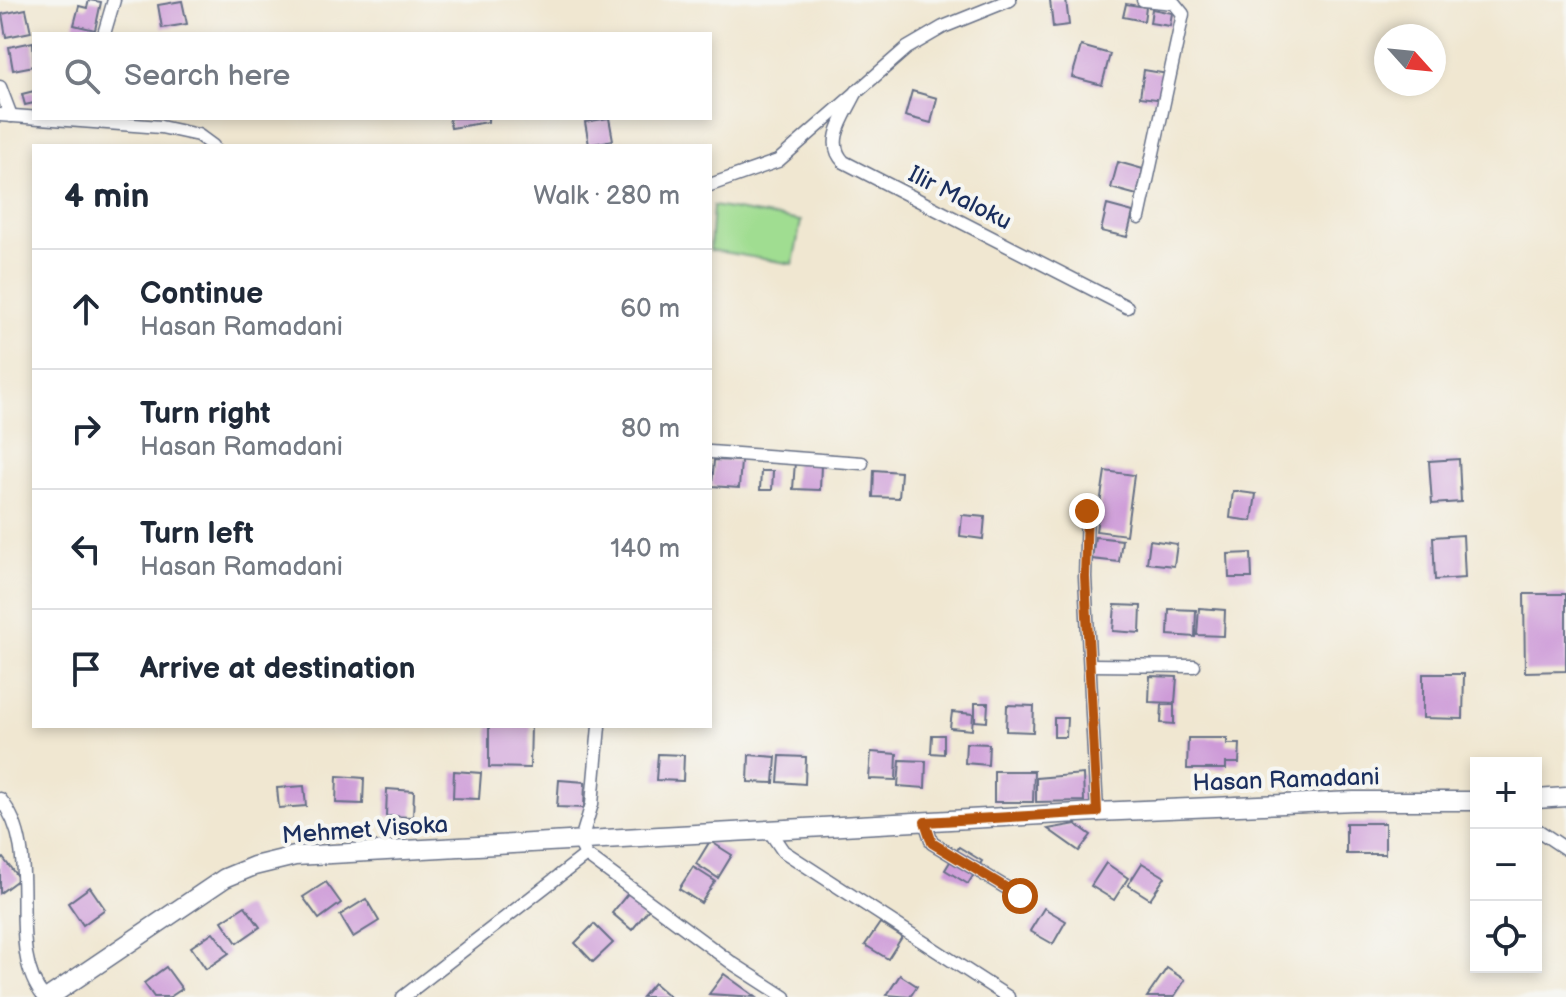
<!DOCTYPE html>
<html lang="en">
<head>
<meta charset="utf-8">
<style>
  body { margin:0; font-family:"Balsamiq Sans",sans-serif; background:#f6f6f7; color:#1f2937 }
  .controls { position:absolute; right:24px; bottom:24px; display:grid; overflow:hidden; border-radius:0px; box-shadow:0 4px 12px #0003 }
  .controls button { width:72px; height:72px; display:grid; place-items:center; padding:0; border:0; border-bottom:2px solid #e0e1e3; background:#fff; color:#1f2937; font:40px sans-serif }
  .compass { position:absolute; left:1374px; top:24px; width:72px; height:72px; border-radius:50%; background:#fff; box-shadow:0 4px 12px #0003; rotate:117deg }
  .stop { position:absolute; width:24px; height:24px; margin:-18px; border:6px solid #b45309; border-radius:50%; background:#fff }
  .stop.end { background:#b45309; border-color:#fff; box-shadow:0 2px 8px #0008 }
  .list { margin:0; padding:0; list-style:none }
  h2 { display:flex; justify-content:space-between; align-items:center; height:104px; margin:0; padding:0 32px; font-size:34px }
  h2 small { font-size:26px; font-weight:400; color:#747a83 }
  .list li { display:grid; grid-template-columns:52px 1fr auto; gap:24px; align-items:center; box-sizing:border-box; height:120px; padding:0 32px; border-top:2px solid #e0e1e3 }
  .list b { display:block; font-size:30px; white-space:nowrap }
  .list p { margin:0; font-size:26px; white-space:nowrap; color:#747a83 }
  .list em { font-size:26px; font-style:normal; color:#747a83 }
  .icon { flex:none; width:44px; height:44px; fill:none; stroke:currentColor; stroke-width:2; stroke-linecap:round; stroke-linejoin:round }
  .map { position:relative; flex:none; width:1566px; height:997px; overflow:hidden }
  .search { position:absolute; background:#fff; box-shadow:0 4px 12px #0003; left:32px; top:32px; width:680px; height:88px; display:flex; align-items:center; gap:20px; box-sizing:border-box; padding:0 28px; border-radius:0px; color:#747a83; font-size:30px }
  .panel { position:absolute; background:#fff; box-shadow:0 4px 12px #0003; left:32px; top:144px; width:680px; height:584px; border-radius:0px }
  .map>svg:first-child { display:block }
  .green { fill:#a0dd91; stroke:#5e8678; stroke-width:2 }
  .building { fill:#ce9bd8 }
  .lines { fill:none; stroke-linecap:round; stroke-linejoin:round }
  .minor-casing { stroke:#666f86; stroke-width:15 }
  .secondary-casing { stroke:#666f86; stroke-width:21 }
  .minor { stroke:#fff; stroke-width:12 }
  .secondary { stroke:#fff; stroke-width:18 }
  .route { stroke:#b45309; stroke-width:10 }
  .labels { text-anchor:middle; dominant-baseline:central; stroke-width:8; stroke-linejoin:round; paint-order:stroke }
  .street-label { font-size:24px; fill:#1b2f5e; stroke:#f6f6f2 }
</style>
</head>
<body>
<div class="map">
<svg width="1566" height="997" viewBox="0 0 1566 997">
  <rect width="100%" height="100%" fill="#f6f6f2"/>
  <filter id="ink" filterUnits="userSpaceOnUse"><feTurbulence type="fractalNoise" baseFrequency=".0125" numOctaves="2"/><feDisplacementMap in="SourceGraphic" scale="16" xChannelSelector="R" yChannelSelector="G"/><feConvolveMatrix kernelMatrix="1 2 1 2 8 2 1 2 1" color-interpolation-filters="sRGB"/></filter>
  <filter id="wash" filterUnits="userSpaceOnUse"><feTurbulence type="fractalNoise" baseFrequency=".006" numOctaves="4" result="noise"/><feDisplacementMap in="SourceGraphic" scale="32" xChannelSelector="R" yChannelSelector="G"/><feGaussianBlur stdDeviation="1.8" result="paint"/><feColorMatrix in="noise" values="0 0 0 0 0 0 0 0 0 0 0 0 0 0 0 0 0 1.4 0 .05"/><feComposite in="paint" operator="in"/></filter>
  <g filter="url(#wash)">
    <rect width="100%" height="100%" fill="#f0e7d1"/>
    <polygon class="green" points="713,206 801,221 793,264 710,250"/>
    <g id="blocks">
      <g class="building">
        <polygon points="89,0 101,2 95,30 74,25 79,6 87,8"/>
        <polygon points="1050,0 1066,0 1069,25 1053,27"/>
        <polygon points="182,1 187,24 162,28 158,5"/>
        <polygon points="1126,4 1146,7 1144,21 1123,17"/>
        <polygon points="26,9 31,32 6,37 2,14"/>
        <polygon points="1152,9 1172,13 1170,26 1150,23"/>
        <polygon points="33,42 34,66 13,70 9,47"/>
        <polygon points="1081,46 1110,54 1102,85 1072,77"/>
        <polygon points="1144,70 1168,74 1164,100 1140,97"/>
        <polygon points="34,91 34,103 25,105 22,94"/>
        <polygon points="912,91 937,98 931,123 905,116"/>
        <polygon points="449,118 488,118 488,122 451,128"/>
        <polygon points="609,118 613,140 589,145 585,122"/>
        <polygon points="1118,162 1143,169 1137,195 1111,188"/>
        <polygon points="1107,205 1133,212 1127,237 1101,231"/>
        <polygon points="1459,459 1461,502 1432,504 1429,461"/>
        <polygon points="714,460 741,461 739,488 712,486"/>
        <polygon points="795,462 821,464 820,490 793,489"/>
        <polygon points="874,470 901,472 899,498 873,497"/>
        <polygon points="761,471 773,471 772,490 760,490"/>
        <polygon points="1105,471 1134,475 1126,535 1096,531"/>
        <polygon points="1233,491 1256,494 1252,521 1230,518"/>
        <polygon points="962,515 985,517 983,539 960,536"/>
        <polygon points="1463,535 1465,578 1435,580 1433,537"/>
        <polygon points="1095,537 1122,540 1119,562 1092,559"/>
        <polygon points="1150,540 1177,544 1174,566 1147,563"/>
        <polygon points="1251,553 1252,578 1229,578 1228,554"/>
        <polygon points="1524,594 1566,594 1566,671 1525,672"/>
        <polygon points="1115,605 1141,606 1140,633 1113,631"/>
        <polygon points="1199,608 1225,610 1224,636 1197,635"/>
        <polygon points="1169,609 1196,610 1195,637 1168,635"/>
        <polygon points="1423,674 1464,674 1463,719 1423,718"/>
        <polygon points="1150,676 1177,677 1175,703 1149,702"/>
        <polygon points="975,703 988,703 987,722 975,721"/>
        <polygon points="1007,705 1034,706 1033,732 1006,731"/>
        <polygon points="1162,705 1174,705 1174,724 1161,723"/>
        <polygon points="952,712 973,714 972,730 950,728"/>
        <polygon points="1054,718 1067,718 1066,737 1054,737"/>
        <polygon points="489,726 531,726 530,768 489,767"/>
        <polygon points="932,735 944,735 944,754 931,753"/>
        <polygon points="1188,738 1227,738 1227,744 1240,744 1239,763 1226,763 1226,769 1187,769"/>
        <polygon points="966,743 989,744 988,765 965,763"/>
        <polygon points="871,752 897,754 896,780 869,779"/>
        <polygon points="658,754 684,755 683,781 656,780"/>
        <polygon points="749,755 776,757 774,783 748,782"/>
        <polygon points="780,756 806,757 805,784 778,782"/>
        <polygon points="900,760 926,761 925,788 898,786"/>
        <polygon points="454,771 481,773 479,799 453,798"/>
        <polygon points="994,771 1034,771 1033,802 994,802"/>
        <polygon points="1083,774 1084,801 1036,802 1036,778"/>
        <polygon points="337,776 364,778 363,804 336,803"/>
        <polygon points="559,780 585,782 584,808 557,807"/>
        <polygon points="304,786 306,806 279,808 277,788"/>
        <polygon points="387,789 414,791 413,817 386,816"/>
        <rect x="1346" y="823" width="39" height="31"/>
        <polygon points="1076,824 1091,835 1079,851 1048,829"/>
        <polygon points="710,841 732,855 718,878 696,864"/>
        <polygon points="959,847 982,861 968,884 945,870"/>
        <polygon points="3,858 19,879 0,893 0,860"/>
        <polygon points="1106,863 1128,878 1114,900 1091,886"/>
        <polygon points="1142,863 1165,877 1150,899 1128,885"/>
        <polygon points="693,867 715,881 701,903 679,889"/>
        <polygon points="326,882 341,903 319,919 303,897"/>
        <polygon points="90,887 105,909 83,925 68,903"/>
        <polygon points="629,892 649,909 632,930 612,913"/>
        <polygon points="366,899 379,921 353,937 340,915"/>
        <polygon points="245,906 260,927 237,943 222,921"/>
        <polygon points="1044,908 1066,921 1053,944 1030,931"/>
        <polygon points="880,923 902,937 888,959 865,945"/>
        <polygon points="594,924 613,943 593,962 575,943"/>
        <polygon points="213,932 229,953 206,969 191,947"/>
        <polygon points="166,967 182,989 170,997 154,997 144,983"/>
        <polygon points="1167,968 1185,980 1174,997 1147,997"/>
        <polygon points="724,974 756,997 709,994"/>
        <polygon points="900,975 917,986 910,997 887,995"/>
        <polygon points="654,983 670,997 642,997"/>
      </g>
    </g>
  </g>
  <g filter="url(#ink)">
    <use href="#blocks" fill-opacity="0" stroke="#666f86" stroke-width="2"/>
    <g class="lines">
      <defs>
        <g id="minor">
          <polyline points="104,34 114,0"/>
          <polyline points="0,87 11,116"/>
          <path d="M 857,91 C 847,113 823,142 844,162 L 1127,307"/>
          <polyline points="0,115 161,127 198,135 213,146"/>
          <polyline points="710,185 778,161 907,48 943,27 1010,0"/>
          <polyline points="1139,218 1183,14 1174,3 1143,0"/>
          <polyline points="710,452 862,463"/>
          <polyline points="1087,511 1085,577 1097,812"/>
          <polyline points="1090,665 1194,666"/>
          <polyline points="599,726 592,804 580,843 586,855 732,963 785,997"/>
          <path d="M 0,799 C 46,853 2,947 44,997"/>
          <polyline points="925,822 932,843 1020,896"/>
          <polyline points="1536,829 1566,849"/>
          <polyline points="770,832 783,851 1008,997"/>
          <polyline points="403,997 586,855"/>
        </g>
        <g id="secondary">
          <polyline points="1536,799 1566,797"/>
          <polyline points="49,997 225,878 254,866 295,856 1097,812 1354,801 1476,801"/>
        </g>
      </defs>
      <use href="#minor" class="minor-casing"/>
      <use href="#secondary" class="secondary-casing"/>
      <use href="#minor" class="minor"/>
      <use href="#secondary" class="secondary"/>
    </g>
  </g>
  <g class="lines" filter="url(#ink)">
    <polyline class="route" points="1020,896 932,843 925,822 1097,812 1085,577 1087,511"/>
  </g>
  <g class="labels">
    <g class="street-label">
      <text transform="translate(960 198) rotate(27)">Ilir Maloku</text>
      <text transform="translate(1286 780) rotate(-2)">Hasan Ramadani</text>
      <text transform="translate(365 830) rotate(-4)">Mehmet Visoka</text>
    </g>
  </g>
</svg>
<div class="controls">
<button>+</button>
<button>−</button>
<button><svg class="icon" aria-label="locate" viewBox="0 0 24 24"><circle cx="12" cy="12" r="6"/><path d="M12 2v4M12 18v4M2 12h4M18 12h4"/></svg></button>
</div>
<svg class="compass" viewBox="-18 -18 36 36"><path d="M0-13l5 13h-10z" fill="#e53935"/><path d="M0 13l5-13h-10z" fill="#747a83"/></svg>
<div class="stop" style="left:1020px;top:896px"></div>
<div class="stop end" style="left:1087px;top:511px"></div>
<div class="search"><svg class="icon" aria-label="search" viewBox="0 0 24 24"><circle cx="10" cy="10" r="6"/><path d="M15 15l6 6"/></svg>Search here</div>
<section class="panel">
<h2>4 min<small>Walk · 280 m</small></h2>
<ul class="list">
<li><svg class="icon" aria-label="ahead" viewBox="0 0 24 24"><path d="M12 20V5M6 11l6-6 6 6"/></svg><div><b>Continue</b><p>Hasan Ramadani</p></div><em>60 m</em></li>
<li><svg class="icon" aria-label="right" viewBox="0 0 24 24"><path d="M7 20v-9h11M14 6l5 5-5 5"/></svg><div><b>Turn right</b><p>Hasan Ramadani</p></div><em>80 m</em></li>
<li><svg class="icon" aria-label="left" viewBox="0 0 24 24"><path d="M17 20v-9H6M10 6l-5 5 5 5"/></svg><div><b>Turn left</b><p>Hasan Ramadani</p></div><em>140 m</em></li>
<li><svg class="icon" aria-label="arrive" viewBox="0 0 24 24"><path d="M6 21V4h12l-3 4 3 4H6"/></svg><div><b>Arrive at destination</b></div></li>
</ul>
</section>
</div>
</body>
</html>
